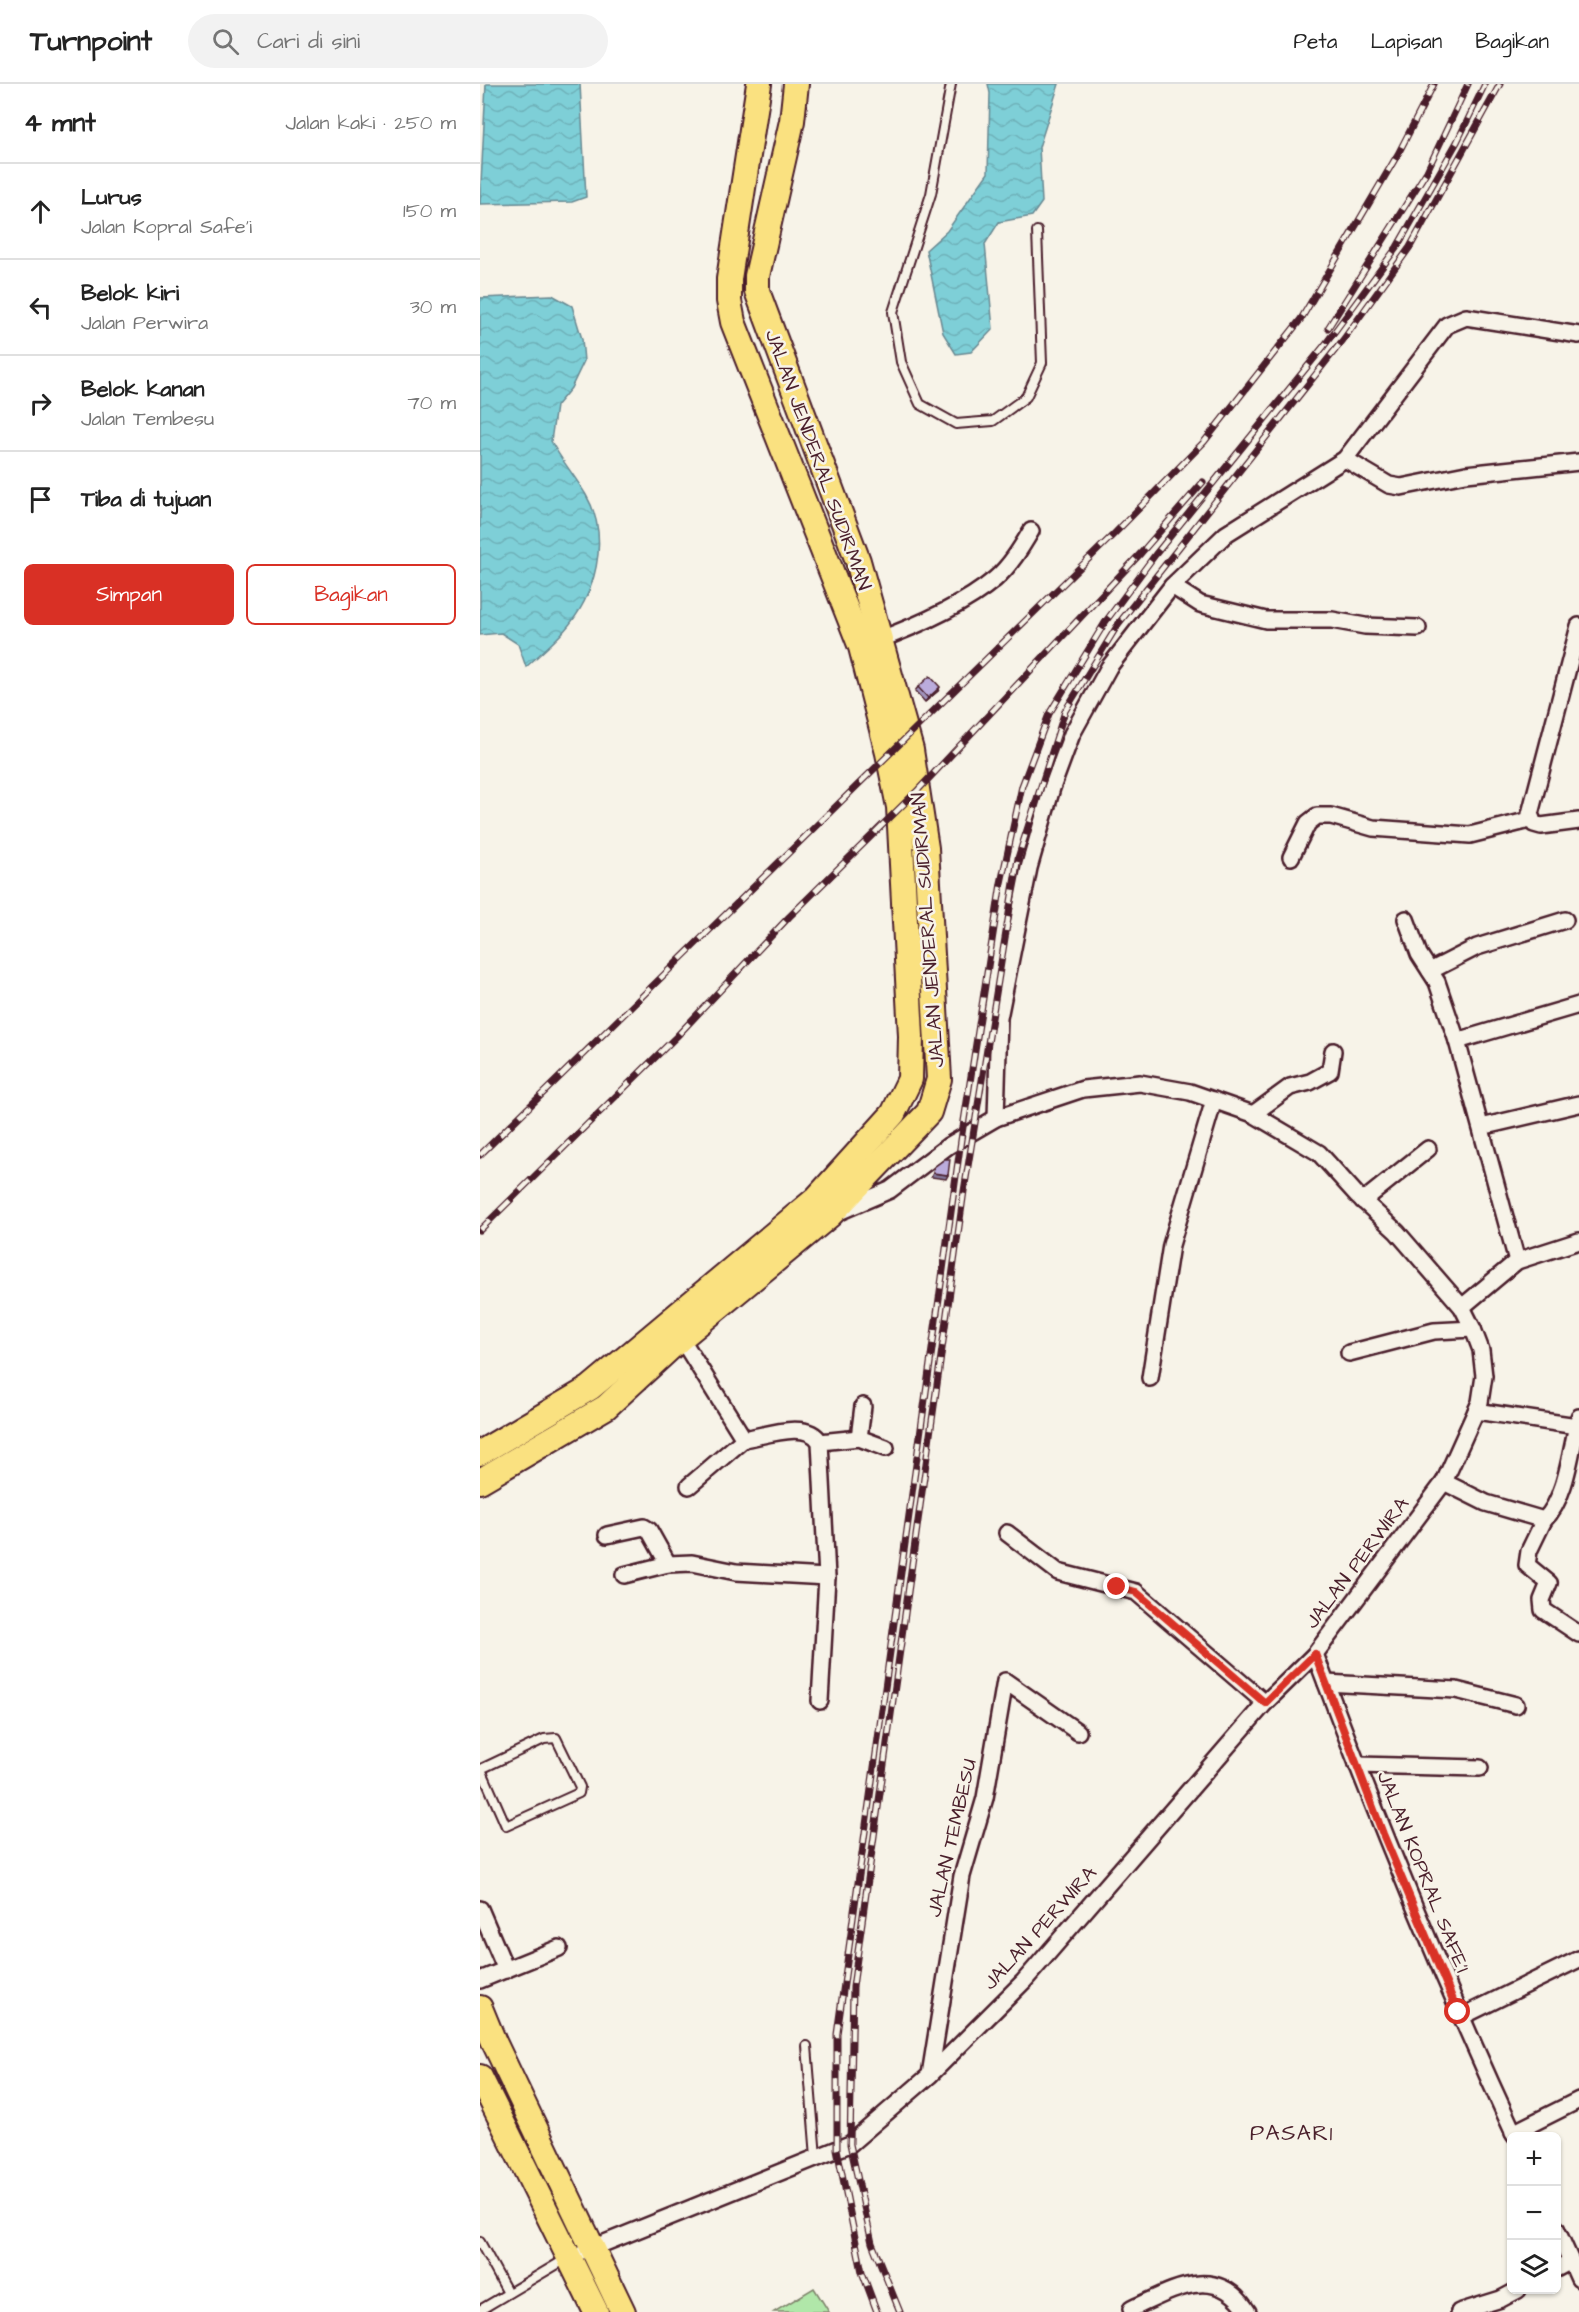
<!DOCTYPE html>
<html lang="id">
<head>
<meta charset="utf-8">
<style>
  body { margin:0; font-family:"Architects Daughter",sans-serif; background:#f2f2f2; color:#222 }
  .controls { position:absolute; right:18px; bottom:18px; display:grid; overflow:hidden; border-radius:9px; box-shadow:0 2px 4px #0004 }
  .controls button { width:54px; height:54px; display:grid; place-items:center; padding:0; border:0; border-bottom:2px solid #e0e0e0; background:#fff; color:#222; font:30px sans-serif }
  .stop { position:absolute; width:18px; height:18px; margin:-14px; border:4px solid #d93025; border-radius:50%; background:#fff }
  .stop.end { background:#d93025; border-color:#fff; box-shadow:0 2px 6px #0008 }
  .list { margin:0; padding:0; list-style:none }
  h2 { display:flex; justify-content:space-between; align-items:center; height:78px; margin:0; padding:0 24px; font-size:26px }
  h2 small { font-size:20px; font-weight:400; color:#767676 }
  .list li { display:grid; grid-template-columns:39px 1fr auto; gap:18px; align-items:center; box-sizing:border-box; height:96px; padding:0 24px; border-top:2px solid #e0e0e0 }
  .list b { display:block; font-size:22px; white-space:nowrap }
  .list p { margin:0; font-size:20px; white-space:nowrap; color:#767676 }
  .list em { font-size:20px; font-style:normal; color:#767676 }
  .actions { display:flex; gap:12px; padding:18px 24px }
  .actions a { flex:1; padding:14px 0; border:2px solid #d93025; border-radius:9px; text-align:center; font-size:21px; color:#d93025 }
  .actions .main { background:#d93025; color:#fff }
  .icon { flex:none; width:33px; height:33px; fill:none; stroke:currentColor; stroke-width:2; stroke-linecap:round; stroke-linejoin:round }
  .map { position:relative; flex:none; width:1099px; height:2228px; overflow:hidden }
  header { display:flex; align-items:center; gap:36px; box-sizing:border-box; height:84px; padding:0 30px; background:#fff; border-bottom:2px solid #e0e0e0 }
  header strong { font-size:28px }
  nav { display:flex; gap:33px; margin-inline-start:auto; font-size:21px }
  .search { width:420px; height:54px; background:#f2f2f2; display:flex; align-items:center; gap:15px; box-sizing:border-box; padding:0 21px; border-radius:33px; color:#767676; font-size:22px }
  main { display:flex }
  aside { flex:1; background:#fff }
  .map>svg:first-child { display:block }
  .garden { fill:#b0e7a9; stroke:#7d836a; stroke-width:1.5 }
  .water { fill:url(#water-waves); stroke:#698992; stroke-width:1.5 }
  .lines { fill:none; stroke-linecap:round; stroke-linejoin:round }
  .service-casing { stroke:#4a1f2b; stroke-width:12 }
  .minor-casing { stroke:#4a1f2b; stroke-width:20 }
  .trunk-casing { stroke:#4a1f2b; stroke-width:28 }
  .service { stroke:#f7f3e8; stroke-width:8 }
  .minor { stroke:#f7f3e8; stroke-width:15 }
  .trunk { stroke:#fae180; stroke-width:24 }
  .rail-casing { stroke:#4a1f2b; stroke-width:7 }
  .rail { stroke:#f7f3e8; stroke-width:4.5; stroke-dasharray:14; stroke-linecap:butt }
  .wall { fill:#a194bd; stroke:#4a1f2b; stroke-width:1.5 }
  .shaded-wall { fill:#83789a; stroke:#4a1f2b; stroke-width:1.5 }
  .building { fill:#bbacdc; stroke:#4a1f2b; stroke-width:1.5 }
  .route { stroke:#d93025; stroke-width:8 }
  .labels { text-anchor:middle; dominant-baseline:central; stroke-width:5; stroke-linejoin:round; paint-order:stroke }
  .street-label { font-size:20px; fill:#4a1f2b; stroke:#f7f3e8 }
  .quarter-label { font-size:22px; letter-spacing:1.5px; fill:#4a1f2b; stroke:#f7f3e8 }
</style>
</head>
<body>
<header>
<strong>Turnpoint</strong>
<div class="search"><svg class="icon" aria-label="search" viewBox="0 0 24 24"><circle cx="10" cy="10" r="6"/><path d="M15 15l6 6"/></svg>Cari di sini</div>
<nav><a>Peta</a><a>Lapisan</a><a>Bagikan</a></nav>
</header>
<main>
<aside>
<h2>4 mnt<small>Jalan kaki · 250 m</small></h2>
<ul class="list">
<li><svg class="icon" aria-label="ahead" viewBox="0 0 24 24"><path d="M12 20V5M6 11l6-6 6 6"/></svg><div><b>Lurus</b><p>Jalan Kopral Safe'i</p></div><em>150 m</em></li>
<li><svg class="icon" aria-label="left" viewBox="0 0 24 24"><path d="M17 20v-9H6M10 6l-5 5 5 5"/></svg><div><b>Belok kiri</b><p>Jalan Perwira</p></div><em>30 m</em></li>
<li><svg class="icon" aria-label="right" viewBox="0 0 24 24"><path d="M7 20v-9h11M14 6l5 5-5 5"/></svg><div><b>Belok kanan</b><p>Jalan Tembesu</p></div><em>70 m</em></li>
<li><svg class="icon" aria-label="arrive" viewBox="0 0 24 24"><path d="M6 21V4h12l-3 4 3 4H6"/></svg><div><b>Tiba di tujuan</b></div></li>
</ul>
<div class="actions"><a class="main">Simpan</a><a>Bagikan</a></div>
</aside>
<div class="map">
<svg width="1099" height="2228" viewBox="0 0 1099 2228">
  <defs>
    <pattern id="water-waves" width="16" height="10" patternUnits="userSpaceOnUse" patternTransform="scale(1.5)"><rect width="16" height="10" fill="#7ecfd7"/><path d="M0 5q4-4 8 0t8 0" fill="none" stroke="#6eb1b9"/></pattern>
  </defs>
  <rect width="100%" height="100%" fill="#f7f3e8"/>
  <filter id="ink" filterUnits="userSpaceOnUse"><feTurbulence type="fractalNoise" baseFrequency=".0167" numOctaves="2"/><feDisplacementMap in="SourceGraphic" scale="12" xChannelSelector="R" yChannelSelector="G"/><feConvolveMatrix kernelMatrix="1 2 1 2 8 2 1 2 1" color-interpolation-filters="sRGB"/></filter>
  <g filter="url(#ink)">
    <polygon class="garden" points="334,2204 349,2228 294,2228"/>
    <g class="water">
      <polygon points="6,0 100,0 106,113 92,118 0,120"/>
      <polygon points="508,0 579,0 559,63 562,118 552,132 519,138 505,160 513,245 491,268 476,270 463,249 446,166 467,147 508,89 510,9"/>
      <path d="M 72,211 L 92,222 L 102,255 L 104,277 L 91,304 L 76,322 L 71,357 C 81,376 95,392 106,411 C 131,454 116,512 83,548 C 72,560 59,571 46,583 L 38,560 L 21,549 L 0,551 L 0,214 Z"/>
    </g>
    <g class="lines">
      <defs>
        <g id="service">
          <polyline points="471,0 451,110 413,228 421,278 440,320 476,340 513,337 546,313 562,279 557,147"/>
          <polyline points="0,1685 1,1685 64,1655 76,1654 100,1703 99,1709 26,1742 1,1685"/>
          <polyline points="327,1962 336,2073"/>
          <polyline points="0,2158 28,2209"/>
          <polyline points="0,2226 86,2175"/>
        </g>
        <g id="minor">
          <polyline points="865,375 909,401 921,403 986,390 1099,378"/>
          <polyline points="692,502 720,520 786,536 852,536 885,542 938,544"/>
          <polyline points="1099,542 1050,730 1054,740 1061,742 1099,737"/>
          <path d="M 393,558 C 434,543 482,523 515,495 C 530,482 541,464 551,447"/>
          <polyline points="811,773 828,739 837,732 851,732 893,744 990,751 1050,736"/>
          <polyline points="926,835 939,870 957,898 977,957 1037,1177"/>
          <polyline points="950,887 997,863 1085,836"/>
          <polyline points="977,957 1099,921"/>
          <polyline points="773,1030 810,1003 830,998 850,987 853,967"/>
          <polyline points="516,1034 519,934 549,784 572,704 592,650 629,583 692,502 746,450 865,375 967,241 986,233 1099,251"/>
          <polyline points="1001,1043 1099,1020"/>
          <polyline points="883,1117 948,1065"/>
          <polyline points="982,1223 1037,1177 1099,1157"/>
          <path d="M 201,1254 L 264,1355 C 284,1352 328,1335 340,1358 L 347,1493 L 340,1617"/>
          <polyline points="869,1269 954,1247 993,1245"/>
          <polyline points="670,1294 691,1161 734,1016"/>
          <polyline points="996,1327 1097,1342"/>
          <polyline points="379,1354 383,1322"/>
          <polyline points="340,1358 379,1354 406,1364"/>
          <path d="M 964,1398 L 1006,1419 L 1064,1436 C 1087,1414 1091,1363 1099,1333"/>
          <polyline points="209,1402 264,1355"/>
          <polyline points="1064,1436 1049,1467 1047,1481 1069,1499 1062,1516 1063,1526 1099,1550"/>
          <polyline points="527,1449 578,1488 656,1508 785,1619"/>
          <polyline points="127,1451 164,1443 169,1446 188,1480"/>
          <polyline points="144,1491 188,1480 212,1479 256,1488 347,1493"/>
          <path d="M 835,1570 C 896,1733 962,1894 1035,2052"/>
          <polyline points="846,1599 976,1606 1036,1621"/>
          <polyline points="877,1681 1000,1684"/>
          <polyline points="0,1825 26,1886"/>
          <polyline points="0,1896 79,1864"/>
          <polyline points="981,1933 1099,1875"/>
          <polyline points="450,1991 482,1792 505,1714 525,1597 598,1648"/>
          <polyline points="1033,2049 1099,2016"/>
          <polyline points="1076,2144 1099,2195"/>
          <polyline points="105,2167 370,2060 450,1991 544,1897 785,1619 835,1570 964,1398 1000,1318 1004,1292 1001,1266 993,1245 982,1223 917,1148 877,1111 839,1069 773,1030 710,1008 660,999 603,1005 516,1034 468,1062 410,1106 361,1127"/>
          <polyline points="1076,2185 1091,2177"/>
          <path d="M 651,2225 C 693,2206 736,2178 768,2228"/>
          <polyline points="979,2228 1021,2215 1038,2206"/>
        </g>
        <g id="trunk">
          <polyline points="0,1369 110,1304 336,1115 413,1030 430,995 431,952 419,723 408,669 381,563 253,238 249,217 249,195 279,0"/>
          <polyline points="0,1397 126,1323 201,1254 350,1131 449,1028 459,995 446,764 431,666 378,477 277,207 277,192 312,37 316,0"/>
          <polyline points="0,1924 14,1958 143,2228"/>
          <polyline points="0,1993 116,2228"/>
        </g>
      </defs>
      <use href="#service" class="service-casing"/>
      <use href="#minor" class="minor-casing"/>
      <use href="#trunk" class="trunk-casing"/>
      <use href="#service" class="service"/>
      <use href="#minor" class="minor"/>
      <use href="#trunk" class="trunk"/>
      <defs>
        <g id="rail">
          <polyline points="848,244 947,87 988,0"/>
          <polyline points="0,1071 634,450 724,358 821,235 918,70 954,0"/>
          <polyline points="0,1146 197,952 309,833 438,706 661,469 723,398"/>
          <polyline points="397,2228 382,2188 357,2065 357,1950 481,1056 521,799 542,702 569,630 626,537 675,471 844,262 917,163 977,58 1005,0"/>
          <polyline points="420,2228 392,2159 370,2060 373,1903 484,1107 538,774 585,627 639,539 863,256 930,163 1020,0"/>
        </g>
      </defs>
      <use href="#rail" class="rail-casing"/>
      <use href="#rail" class="rail"/>
    </g>
    <polygon class="wall" points="438,603 458,607 445,618 435,607"/>
    <g class="shaded-wall">
      <polygon points="460,603 458,607 445,618 448,614"/>
      <polygon points="453,1089 468,1091 466,1095 451,1093"/>
    </g>
    <g class="building">
      <polygon points="450,592 460,603 448,614 438,603"/>
      <polygon points="465,1075 470,1075 468,1091 453,1089 454,1083"/>
    </g>
  </g>
  <g class="lines" filter="url(#ink)">
    <polyline class="route" points="637,1503 656,1508 785,1619 835,1570 903,1750 978,1928"/>
  </g>
  <g class="labels">
    <g class="street-label">
      <text transform="translate(338 376) rotate(70)">JALAN JENDERAL SUDIRMAN</text>
      <text transform="translate(448 846) rotate(-94)">JALAN JENDERAL SUDIRMAN</text>
      <text transform="translate(877 1479) rotate(-53)">JALAN PERWIRA</text>
      <text transform="translate(472 1754) rotate(-77)">JALAN TEMBESU</text>
      <text transform="translate(943 1788) rotate(68)">JALAN KOPRAL SAFE'I</text>
      <text transform="translate(560 1844) rotate(-48)">JALAN PERWIRA</text>
    </g>
    <g class="quarter-label">
      <text x="812" y="2049">PASAR1</text>
    </g>
  </g>
</svg>
<div class="controls">
<button>+</button>
<button>−</button>
<button><svg class="icon" aria-label="layers" viewBox="0 0 24 24"><path d="M12 4l9 5-9 5-9-5zM3 14l9 5 9-5"/></svg></button>
</div>
<div class="stop" style="left:978px;top:1928px"></div>
<div class="stop end" style="left:637px;top:1503px"></div>
</div>
</main>
</body>
</html>
